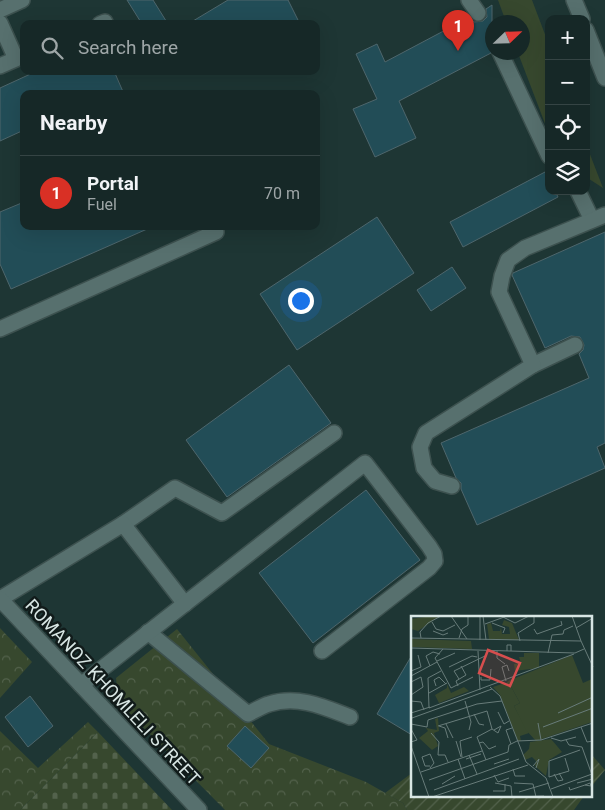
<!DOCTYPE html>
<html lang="en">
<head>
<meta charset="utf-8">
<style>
  body { margin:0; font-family:Roboto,sans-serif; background:#233433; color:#f1f3f6 }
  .controls { position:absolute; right:15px; top:15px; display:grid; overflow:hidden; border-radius:10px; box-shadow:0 5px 20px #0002 }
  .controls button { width:45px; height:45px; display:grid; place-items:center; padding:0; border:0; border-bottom:1px solid #354444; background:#162827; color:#f1f3f6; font:25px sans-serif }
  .compass { position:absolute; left:485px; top:15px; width:45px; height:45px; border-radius:50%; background:#162827; box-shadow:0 5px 20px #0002; rotate:67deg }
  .you { position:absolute; left:300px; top:300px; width:18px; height:18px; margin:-12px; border:4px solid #fff; border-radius:50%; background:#1a73e8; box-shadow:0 0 0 8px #1a73e833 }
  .badge { display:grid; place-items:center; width:32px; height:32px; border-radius:50%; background:#d93025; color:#fff; font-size:16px; font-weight:700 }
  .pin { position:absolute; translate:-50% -41px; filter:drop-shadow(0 1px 2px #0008) }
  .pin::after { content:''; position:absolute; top:26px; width:18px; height:15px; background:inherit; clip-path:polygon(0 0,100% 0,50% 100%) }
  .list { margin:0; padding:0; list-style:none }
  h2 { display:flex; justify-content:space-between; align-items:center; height:65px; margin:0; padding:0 20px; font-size:21px }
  h2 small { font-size:16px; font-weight:400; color:#9ea6a7 }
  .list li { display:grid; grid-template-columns:32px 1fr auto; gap:15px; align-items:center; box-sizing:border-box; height:75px; padding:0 20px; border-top:1px solid #354444 }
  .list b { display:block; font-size:19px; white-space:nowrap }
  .list p { margin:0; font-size:16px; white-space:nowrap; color:#9ea6a7 }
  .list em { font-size:16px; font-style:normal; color:#9ea6a7 }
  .icon { flex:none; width:28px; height:28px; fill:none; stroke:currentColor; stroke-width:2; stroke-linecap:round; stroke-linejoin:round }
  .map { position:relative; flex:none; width:605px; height:810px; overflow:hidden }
  .search { position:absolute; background:#162827; box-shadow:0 5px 20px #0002; left:20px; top:20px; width:300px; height:55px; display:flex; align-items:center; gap:12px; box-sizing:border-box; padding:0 18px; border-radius:10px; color:#9ea6a7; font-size:19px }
  .panel { position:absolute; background:#162827; box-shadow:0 5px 20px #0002; left:20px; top:90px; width:300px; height:140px; border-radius:10px }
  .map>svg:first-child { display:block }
  .grass { fill:#37482e }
  .forest { fill:url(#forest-crowns) }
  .cemetery { fill:url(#cemetery-stones) }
  .garden { fill:url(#garden-furrows) }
  .building { fill:#224d57; stroke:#4e666c }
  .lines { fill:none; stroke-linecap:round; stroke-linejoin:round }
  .lane-casing { stroke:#3d514f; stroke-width:18 }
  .secondary-casing { stroke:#3d514f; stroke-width:18 }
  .lane { stroke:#57706e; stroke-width:15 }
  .secondary { stroke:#57706e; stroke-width:15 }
  .labels { text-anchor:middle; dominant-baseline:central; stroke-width:5; stroke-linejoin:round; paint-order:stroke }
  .street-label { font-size:18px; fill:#d8e6e4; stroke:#111b1a }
  .inset-road { fill:none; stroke:#687c7a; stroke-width:1 }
  .view { fill:#d64e4e; fill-opacity:0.15; stroke:#d64e4e; stroke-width:2.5 }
  .inset-edge { fill:none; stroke:#d8e6e4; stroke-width:2.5 }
</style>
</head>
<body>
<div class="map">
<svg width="605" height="810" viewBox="0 0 605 810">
  <defs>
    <pattern id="forest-crowns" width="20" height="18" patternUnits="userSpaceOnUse" patternTransform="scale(1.25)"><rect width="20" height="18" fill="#37482e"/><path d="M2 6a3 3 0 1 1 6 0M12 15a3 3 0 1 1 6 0" fill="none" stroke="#53624c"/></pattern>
    <pattern id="cemetery-stones" width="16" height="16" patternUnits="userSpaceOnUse" patternTransform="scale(1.25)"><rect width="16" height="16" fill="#37482e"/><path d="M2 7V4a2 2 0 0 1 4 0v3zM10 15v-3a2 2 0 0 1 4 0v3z" fill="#53624c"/></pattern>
    <pattern id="garden-furrows" width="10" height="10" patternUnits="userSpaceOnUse" patternTransform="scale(1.25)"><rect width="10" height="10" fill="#37482e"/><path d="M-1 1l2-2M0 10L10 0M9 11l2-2" fill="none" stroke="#53624c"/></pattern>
  </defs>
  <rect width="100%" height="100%" fill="#1e3634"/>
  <g class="grass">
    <polygon points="498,0 532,0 549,45 549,134 518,53 522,52 522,22 506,22"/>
    <polygon points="586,144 603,188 586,177"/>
  </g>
  <g class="forest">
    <polygon points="0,628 32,662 0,698"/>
    <polygon points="177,629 269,744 366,782 403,803 407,810 225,810 127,711 118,698 116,678"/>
    <polygon points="88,722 98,732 20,810 0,810 0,731 38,768"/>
  </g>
  <polygon class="cemetery" points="98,732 172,810 20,810"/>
  <g class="garden">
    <polygon points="591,754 605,770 591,787"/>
    <polygon points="412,773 412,796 584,796 574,810 407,810 403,803 385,793"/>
  </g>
  <g class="building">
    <polygon points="127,0 153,0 168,24 142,24"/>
    <polygon points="228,0 288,0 300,24 188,24"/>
    <polygon points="492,5 492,46 491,53 399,101 416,138 375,157 353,109 377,99 356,54 377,44 385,62 470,17 474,22 483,21 487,17 486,9"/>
    <polygon points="37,71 114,71 124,94 24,94 24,130 0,141 0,88"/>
    <polygon points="545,172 549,179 549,191 555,191 558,197 463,247 450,222"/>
    <polygon points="24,202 24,226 154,226 11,289 0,264 0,212"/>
    <polygon points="377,217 414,273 297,350 260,294"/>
    <polygon points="605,232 605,443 597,447 605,468 477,525 461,489 461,483 456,478 441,443 589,378 579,354 583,350 584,345 580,337 571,336 545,348 512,275 513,273"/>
    <polygon points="452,267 466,288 431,311 417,290"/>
    <polygon points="289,365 331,423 227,497 186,440"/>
    <polygon points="366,490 420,560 313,643 259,573"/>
    <polygon points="412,655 412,735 377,714"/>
    <polygon points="30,696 53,726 28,747 5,717"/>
    <polygon points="245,726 269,748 251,768 227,746"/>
  </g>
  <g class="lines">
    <defs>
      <g id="lane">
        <polyline points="469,0 478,13"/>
        <polyline points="0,23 16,59 0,66"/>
        <polyline points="100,24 105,22"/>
        <polyline points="500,52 549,156"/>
        <polyline points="578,191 592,220"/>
        <polyline points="0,329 216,232"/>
        <polyline points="533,365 575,345"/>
        <polyline points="452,486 435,481 424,468 420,447 426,433 533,365 499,292 502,276 508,260 525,248 605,215"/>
        <polyline points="123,524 175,488 222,513 334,433"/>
        <polyline points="0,599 123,524 185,604"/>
        <path d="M 148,632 L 248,714 C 254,711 262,706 269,704 C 298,695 324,707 350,717"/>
        <polyline points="81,685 365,463 429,546 434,554 435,561 429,568 322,651"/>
      </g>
      <g id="secondary">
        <polyline points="574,0 582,19"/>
        <polyline points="0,10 22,0"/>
        <polyline points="586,30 605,78"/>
        <polyline points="0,599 199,810"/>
      </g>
    </defs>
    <use href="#lane" class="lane-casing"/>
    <use href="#secondary" class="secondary-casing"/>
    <use href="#lane" class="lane"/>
    <use href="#secondary" class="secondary"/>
  </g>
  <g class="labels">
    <g class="street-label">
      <text transform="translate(113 692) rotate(47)">ROMANOZ KHOMLELI STREET</text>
    </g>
  </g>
  <g transform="translate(411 616)">
    <rect width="181" height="181" fill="#1e3634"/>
    <path d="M 27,102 L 28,115 L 23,117 L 27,130 L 21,134 L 8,122 L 17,115 L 15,112 L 26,114 L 24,103 ZM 140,123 L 146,130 L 151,126 L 146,130 L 151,136 L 138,144 L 135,160 L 124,150 L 125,145 L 121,141 L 114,144 L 112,139 L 118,133 L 119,126 Z" fill="#37482e"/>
    <path d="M 21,0 L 29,0 L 7,15 L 0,13 L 0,3 ZM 93,4 L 101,7 L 108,24 L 78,23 L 76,8 L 80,7 L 82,15 L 89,15 L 90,11 L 91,18 L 99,18 L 98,11 L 91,9 ZM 0,23 L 60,25 L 61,33 L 0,31 ZM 97,65 L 109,87 L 103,90 L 118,117 L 109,120 L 110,125 L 107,125 L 89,79 L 82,71 L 94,67 L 95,69 ZM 36,68 L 40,77 L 53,71 L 58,75 L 28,87 L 24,79 L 36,72 Z" fill="#37482e"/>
    <path d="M 161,39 L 172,67 L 181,63 L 181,106 L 125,125 L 115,114 L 103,90 L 109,87 L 97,65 Z" fill="#37482e"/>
    <path d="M 113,37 L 128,37 L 128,52 L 104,55 L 103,48 L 110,47 L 108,41 L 113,41 Z" fill="#37482e"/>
    <path class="inset-road" d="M 40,0 L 56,23M 69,0 L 69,24M 72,0 L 75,24M 90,0 L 104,7 L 118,0M 161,0 L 170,25M 21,6 L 25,13 L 32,15 L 44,9M 81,7 L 94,12 L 92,17M 74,8 L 96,0M 165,12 L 182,2M 123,13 L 126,18 L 151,9 L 150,5M 22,15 L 32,19 L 37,17M 0,22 L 170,25 L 182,51M 10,22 L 9,16 L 17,7 L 30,0M 48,22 L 51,13 L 57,9 L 57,0M 109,25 L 107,17 L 123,7 L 123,0M 0,32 L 164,37 L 173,33M 32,33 L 24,42 L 40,72 L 62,61M 67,35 L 69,74M 86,35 L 86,42 L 94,48M 96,35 L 96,29 L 100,29 L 100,35M 137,37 L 141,19 L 152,18 L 153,14 L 162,10M 26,45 L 44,37M 19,50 L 15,40 L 22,36 L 29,38M 38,51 L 61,40 L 66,41M 0,55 L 10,51 L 7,39M 0,60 L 26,46M 70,61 L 70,64 L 79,64 L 80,53M 48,63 L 43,55 L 76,39M 95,65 L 91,51 L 96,49 L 98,55M 0,66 L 10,61 L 12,71 L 0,79M 25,70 L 23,64 L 28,61 L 35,68M 47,70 L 45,65 L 55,59 L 50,50M 79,71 L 89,80 L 115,146 L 135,162 L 142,181M 18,77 L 36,67M 0,85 L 10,86 L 13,94M 54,85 L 60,106 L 58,114M 18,92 L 163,38M 18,92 L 17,62 L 30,55M 87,96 L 93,108 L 98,105M 0,97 L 19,91M 147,97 L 182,81M 63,98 L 68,108 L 73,109M 1,102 L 81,73M 127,107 L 130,124M 0,108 L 16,111 L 17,104 L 66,88 L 91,85M 35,108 L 42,122M 27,110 L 76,95 L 81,113 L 66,121 L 75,144M 28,110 L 34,112 L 37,122M 132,111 L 182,92M 170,111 L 176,126 L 182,125M 0,113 L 6,124 L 0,126M 81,113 L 87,117 L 90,110 L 83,114M 20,117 L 28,126 L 27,139 L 34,139 L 37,146M 140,122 L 150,125 L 165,121M 155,124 L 158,129 L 171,131 L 181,159M 45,125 L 50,141M 68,127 L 72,126 L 78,133 L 85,130M 100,128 L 95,114 L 101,112M 98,129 L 106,125 L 130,124 L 182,107M 0,130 L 18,181M 58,139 L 66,158M 51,141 L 49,125 L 61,121M 47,143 L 54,163M 55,143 L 70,138M 83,148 L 98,143M 19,150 L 14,150 L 11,141 L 19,138 L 23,147 L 19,152M 122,150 L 128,143 L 125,152M 102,153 L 104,160 L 114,160M 10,156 L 71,135M 143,158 L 147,165 L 152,164 L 148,157M 83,159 L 87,166 L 98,162M 138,161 L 138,145 L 169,134M 138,161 L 158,155 L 154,142M 18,164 L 97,136 L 98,129M 84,167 L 100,170 L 101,181M 103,167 L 122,168 L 125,181M 166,167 L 182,163M 31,168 L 44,160M 158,171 L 159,174 L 174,169 L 179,167 L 180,170 L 174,169M 140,173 L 181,158M 23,174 L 108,143M 82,175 L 94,175 L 94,168M 108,176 L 138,167M 21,181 L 117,149M 104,181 L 133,180"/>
    <path class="view" d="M 77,34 L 109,47 L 99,70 L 68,57 Z"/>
    <rect width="181" height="181" class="inset-edge"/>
  </g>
</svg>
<div class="controls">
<button>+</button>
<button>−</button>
<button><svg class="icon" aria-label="locate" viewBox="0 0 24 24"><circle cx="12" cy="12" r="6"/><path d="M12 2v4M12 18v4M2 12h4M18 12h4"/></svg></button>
<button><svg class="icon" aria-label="layers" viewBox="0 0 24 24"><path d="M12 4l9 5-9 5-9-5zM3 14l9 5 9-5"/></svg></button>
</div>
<svg class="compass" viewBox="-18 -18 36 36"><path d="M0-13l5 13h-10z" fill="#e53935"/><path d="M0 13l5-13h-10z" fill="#9ea6a7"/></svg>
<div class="you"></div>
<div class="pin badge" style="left:458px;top:51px">1</div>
<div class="search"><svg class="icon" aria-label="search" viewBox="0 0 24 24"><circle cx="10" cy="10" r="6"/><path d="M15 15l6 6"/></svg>Search here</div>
<section class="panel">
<h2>Nearby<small></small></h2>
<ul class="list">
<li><span class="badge">1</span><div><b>Portal</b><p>Fuel</p></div><em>70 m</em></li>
</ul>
</section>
</div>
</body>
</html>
